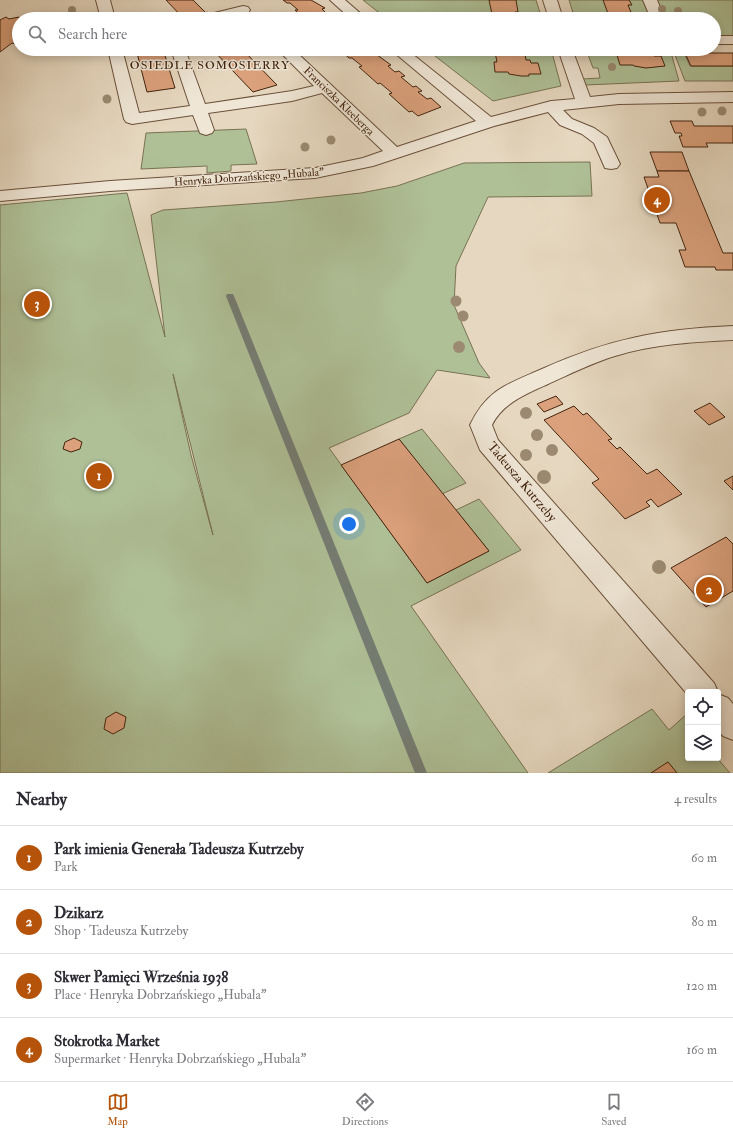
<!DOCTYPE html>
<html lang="en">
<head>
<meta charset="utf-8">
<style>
  body { margin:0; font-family:"IM FELL Double Pica",serif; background:#f2f2f3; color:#2b2b33 }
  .controls { position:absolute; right:12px; bottom:12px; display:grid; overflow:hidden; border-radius:4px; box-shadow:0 2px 10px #0003 }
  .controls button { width:36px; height:36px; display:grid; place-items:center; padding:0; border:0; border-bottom:1px solid #e1e1e2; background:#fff; color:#2b2b33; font:20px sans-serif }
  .you { position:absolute; left:349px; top:524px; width:14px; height:14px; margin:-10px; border:3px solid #fff; border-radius:50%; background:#1a73e8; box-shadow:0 0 0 6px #1a73e833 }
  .badge { display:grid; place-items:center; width:26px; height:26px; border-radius:50%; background:#b45309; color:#fff; font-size:13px; font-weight:700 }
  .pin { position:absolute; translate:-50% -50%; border:2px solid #fff; box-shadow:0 1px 4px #0006 }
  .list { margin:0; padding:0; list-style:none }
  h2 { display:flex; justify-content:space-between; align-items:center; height:52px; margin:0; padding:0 16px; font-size:17px }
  h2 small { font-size:13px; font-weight:400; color:#7c7c81 }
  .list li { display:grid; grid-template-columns:26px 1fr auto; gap:12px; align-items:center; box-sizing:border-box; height:64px; padding:0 16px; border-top:1px solid #e1e1e2 }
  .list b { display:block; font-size:15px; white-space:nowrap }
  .list p { margin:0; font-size:13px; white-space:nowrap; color:#7c7c81 }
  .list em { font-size:13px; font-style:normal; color:#7c7c81 }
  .icon { flex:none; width:22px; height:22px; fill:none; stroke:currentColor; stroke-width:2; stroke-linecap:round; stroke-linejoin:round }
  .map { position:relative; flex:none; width:733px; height:773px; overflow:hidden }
  .search { position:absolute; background:#fff; box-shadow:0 2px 10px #0003; left:12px; right:12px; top:12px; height:44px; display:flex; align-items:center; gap:10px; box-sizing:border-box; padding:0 14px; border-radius:22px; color:#7c7c81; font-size:15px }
  .sheet { height:308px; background:#fff }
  nav { display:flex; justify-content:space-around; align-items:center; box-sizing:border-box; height:56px; border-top:1px solid #e1e1e2; background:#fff; font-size:11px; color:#7c7c81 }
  nav a { display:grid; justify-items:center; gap:2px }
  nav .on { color:#b45309 }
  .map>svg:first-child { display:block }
  .green { fill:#afc097; stroke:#787252; fill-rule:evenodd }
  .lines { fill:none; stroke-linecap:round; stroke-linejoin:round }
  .stream { fill:#757d74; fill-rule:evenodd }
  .building { fill:#dba17c; stroke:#42230d }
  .minor-tunnel { stroke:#c5b49c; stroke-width:16; stroke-dasharray:16 8; stroke-linecap:butt }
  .minor-casing { stroke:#6b503a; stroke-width:2 }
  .minor { fill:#efe6d6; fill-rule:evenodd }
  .tree { fill:#9b8a71 }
  .labels { text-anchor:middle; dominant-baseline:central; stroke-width:3; stroke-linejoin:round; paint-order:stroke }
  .far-street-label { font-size:11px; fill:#42230d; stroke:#efe6d6 }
  .far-neighbourhood-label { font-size:12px; letter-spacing:1px; fill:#42230d; stroke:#efe6d6 }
  .street-label { font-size:13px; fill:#42230d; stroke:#efe6d6 }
</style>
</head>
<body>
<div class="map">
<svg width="733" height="773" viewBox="0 0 733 773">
  <rect width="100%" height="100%" fill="#e6d8c0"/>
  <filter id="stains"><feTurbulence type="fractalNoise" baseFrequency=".005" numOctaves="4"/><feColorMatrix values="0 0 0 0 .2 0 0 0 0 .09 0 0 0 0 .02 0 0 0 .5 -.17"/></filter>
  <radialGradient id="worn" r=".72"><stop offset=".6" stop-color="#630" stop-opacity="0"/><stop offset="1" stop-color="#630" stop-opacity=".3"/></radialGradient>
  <g class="green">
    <polygon points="363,0 536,0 542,19 387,19"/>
    <polygon points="569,0 648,0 656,19 575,19"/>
    <polygon points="654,0 733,0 733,36 714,36 714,19 662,19"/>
    <polygon points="426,49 551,49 561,86 493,101"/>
    <polygon points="586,49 670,49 679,81 585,85 582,79 600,78 598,68 593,68"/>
    <polygon points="675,55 685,55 690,66 733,66 733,81 685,81"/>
    <polygon points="246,129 257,164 231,165 231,171 207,173 207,166 141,169 146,133"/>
    <path d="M 590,162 L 592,196 L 488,197 L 456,266 L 454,305 L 479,363 L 490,378 L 437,370 L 409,413 L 329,448 L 427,583 L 489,551 L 456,510 L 479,499 L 521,550 L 411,606 L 528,773 L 0,773 L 0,205 L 127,193 L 165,337 L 151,215 L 163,210 L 276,202 L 361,193 L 397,186 L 464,163 ZM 173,374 L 213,535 L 191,455 Z"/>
    <polygon points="422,429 466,483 442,494 399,439"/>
    <polygon points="652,709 669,730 688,713 688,758 717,758 730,773 677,773 668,762 651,773 548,773"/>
  </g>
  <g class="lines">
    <polygon class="stream" points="227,294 233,294 234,296 427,773 415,773 226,296"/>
  </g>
  <g class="building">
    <polygon points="166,0 193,0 212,19 184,19"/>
    <polygon points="283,0 311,0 325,8 322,9 328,15 332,14 338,19 305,19 295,10 298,10 290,3 287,3"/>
    <polygon points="489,0 516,0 518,12 515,12 517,19 493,19"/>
    <polygon points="603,0 629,0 632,5 628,5 633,17 638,19 610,19"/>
    <polygon points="151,13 153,19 127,19 127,16"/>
    <polygon points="6,17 9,19 19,17 19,42 15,44 12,43 0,52 0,20"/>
    <polygon points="136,49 163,49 175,88 147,92"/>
    <polygon points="212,49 242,49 277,85 253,92"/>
    <polygon points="339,49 373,49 376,51 373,52 391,65 388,66 395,72 399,71 405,76 401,77 413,87 416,86 422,91 418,92 427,99 431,98 441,107 418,116 412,111 409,112 389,94 392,93 380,83 378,84 359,67 362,66 352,58 349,58"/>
    <polygon points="498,49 524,49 526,60 530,60 531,63 538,63 541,74 529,74 529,76 521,76 509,74 508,72 495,72 494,62 497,62 495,52 499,52"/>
    <polygon points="622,49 646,49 648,53 652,53 654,56 661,56 665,66 646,68 634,66 633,65 620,65 617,55 624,55"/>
    <polygon points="685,53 733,53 733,66 691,66"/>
    <polygon points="670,121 692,121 694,126 733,126 733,143 706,143 708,147 683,147 679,136 682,136 681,133 675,133"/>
    <polygon points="650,152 682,152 689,171 657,171"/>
    <polygon points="657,171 689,171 723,253 733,253 733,270 716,270 715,267 685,267 679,250 686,250 676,223 660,223 644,177 659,177"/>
    <polygon points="556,396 563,404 544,412 537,404"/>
    <polygon points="710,403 725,417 709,425 694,411"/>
    <polygon points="574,406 583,415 587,413 612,439 608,440 617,449 620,447 647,474 657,469 682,494 658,507 651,499 646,502 650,506 625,519 592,483 599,479 544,420"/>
    <polygon points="74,438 82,442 80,449 71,452 63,449 65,442"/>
    <polygon points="399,439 489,551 427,583 341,465"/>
    <polygon points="733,476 733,490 724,481"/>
    <polygon points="726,537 733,544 733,591 706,607 671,568"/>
    <polygon points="116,712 126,717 124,728 113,734 104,729 106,718"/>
    <polygon points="668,762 677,773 651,773"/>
  </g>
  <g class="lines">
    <polyline class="minor-tunnel" points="209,19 211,18"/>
    <defs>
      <g id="minor">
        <polygon points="96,0 110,0 115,19 101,19"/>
        <polygon points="330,0 345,0 367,19 351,19"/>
        <polygon points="543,0 557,0 563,19 549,19"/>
        <polygon points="643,0 657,0 665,19 651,19"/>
        <polygon points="243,6 248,7 250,10 248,13 224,19 204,18 206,15"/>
        <rect x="714" y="36" width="19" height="8"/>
        <polygon points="108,49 122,49 139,113 190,106 171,49 185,49 205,104 292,91 314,86 277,49 293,49 397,147 476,121 390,49 406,49 491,117 551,101 575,99 558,49 572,49 590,97 619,94 733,92 733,102 619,104 563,110 572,119 594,128 607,137 620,164 617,168 611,169 605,168 594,143 582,134 560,125 548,112 494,126 373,166 315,178 110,191 0,201 0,191 110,181 315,168 363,158 383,151 322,93 292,101 208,113 214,130 212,133 206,135 200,133 193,115 132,124 126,122 124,119"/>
        <path d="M 733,326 L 733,340 C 694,342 653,344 615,356 C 592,363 570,374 548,384 C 526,394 503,403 492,425 L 498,440 L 714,683 L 718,692 L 688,692 L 688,695 L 480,450 L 470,425 C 487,389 508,384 542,369 C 608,339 660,329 733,326 Z"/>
        <polygon points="718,694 728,698 733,704 733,740 723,736 718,730"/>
      </g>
    </defs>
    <use href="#minor" class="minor-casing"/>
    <use href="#minor" class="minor"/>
  </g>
  <g class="tree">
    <circle cx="662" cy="9" r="4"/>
    <circle cx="72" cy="10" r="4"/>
    <circle cx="678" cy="11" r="4"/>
    <circle cx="612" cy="67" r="4"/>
    <circle cx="107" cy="99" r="4.5"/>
    <circle cx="722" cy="111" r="4.5"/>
    <circle cx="702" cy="112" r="4.5"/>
    <circle cx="331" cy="140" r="4.5"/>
    <circle cx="305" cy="147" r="4.5"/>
    <circle cx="456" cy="301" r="5.5"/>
    <circle cx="463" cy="316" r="5.5"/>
    <circle cx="459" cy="347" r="6"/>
    <circle cx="526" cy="413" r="6"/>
    <circle cx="537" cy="435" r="6"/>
    <circle cx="552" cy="450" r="6"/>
    <circle cx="526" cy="455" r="6"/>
    <circle cx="544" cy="477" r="7"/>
    <circle cx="659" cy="567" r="7"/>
  </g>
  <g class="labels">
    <g class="far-street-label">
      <text transform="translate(339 101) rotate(44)">Franciszka Kleeberga</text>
      <text transform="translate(249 177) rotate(-4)">Henryka Dobrzańskiego „Hubala”</text>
    </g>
    <g class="far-neighbourhood-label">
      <text x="210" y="65">OSIEDLE SOMOSIERRY</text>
    </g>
    <g class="street-label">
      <text transform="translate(522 482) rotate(50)">Tadeusza Kutrzeby</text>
    </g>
  </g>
  <rect width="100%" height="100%" filter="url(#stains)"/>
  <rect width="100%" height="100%" fill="url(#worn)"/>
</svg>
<div class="controls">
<button><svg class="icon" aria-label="locate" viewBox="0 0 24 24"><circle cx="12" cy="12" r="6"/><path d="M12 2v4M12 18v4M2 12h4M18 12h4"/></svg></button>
<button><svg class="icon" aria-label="layers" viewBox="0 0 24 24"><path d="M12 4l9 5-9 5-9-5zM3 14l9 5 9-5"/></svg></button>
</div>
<div class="you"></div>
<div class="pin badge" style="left:99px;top:476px">1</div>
<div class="pin badge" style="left:709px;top:590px">2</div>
<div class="pin badge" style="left:37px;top:304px">3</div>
<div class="pin badge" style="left:657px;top:200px">4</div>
<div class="search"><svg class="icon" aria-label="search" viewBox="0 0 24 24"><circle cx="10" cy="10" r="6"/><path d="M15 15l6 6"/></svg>Search here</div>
</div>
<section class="sheet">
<h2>Nearby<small>4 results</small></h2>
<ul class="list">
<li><span class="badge">1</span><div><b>Park imienia Generała Tadeusza Kutrzeby</b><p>Park</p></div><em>60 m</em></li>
<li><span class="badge">2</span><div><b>Dzikarz</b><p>Shop · Tadeusza Kutrzeby</p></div><em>80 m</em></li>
<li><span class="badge">3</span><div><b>Skwer Pamięci Września 1938</b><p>Place · Henryka Dobrzańskiego „Hubala”</p></div><em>120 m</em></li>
<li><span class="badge">4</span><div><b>Stokrotka Market</b><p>Supermarket · Henryka Dobrzańskiego „Hubala”</p></div><em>160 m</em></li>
</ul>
</section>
<nav>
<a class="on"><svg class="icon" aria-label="map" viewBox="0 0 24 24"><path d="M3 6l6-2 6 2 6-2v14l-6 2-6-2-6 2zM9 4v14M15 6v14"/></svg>Map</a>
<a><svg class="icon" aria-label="directions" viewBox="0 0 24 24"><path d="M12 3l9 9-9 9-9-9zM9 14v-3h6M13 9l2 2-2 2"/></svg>Directions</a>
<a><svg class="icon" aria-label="saved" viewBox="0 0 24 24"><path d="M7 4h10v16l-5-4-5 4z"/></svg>Saved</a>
</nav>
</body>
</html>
